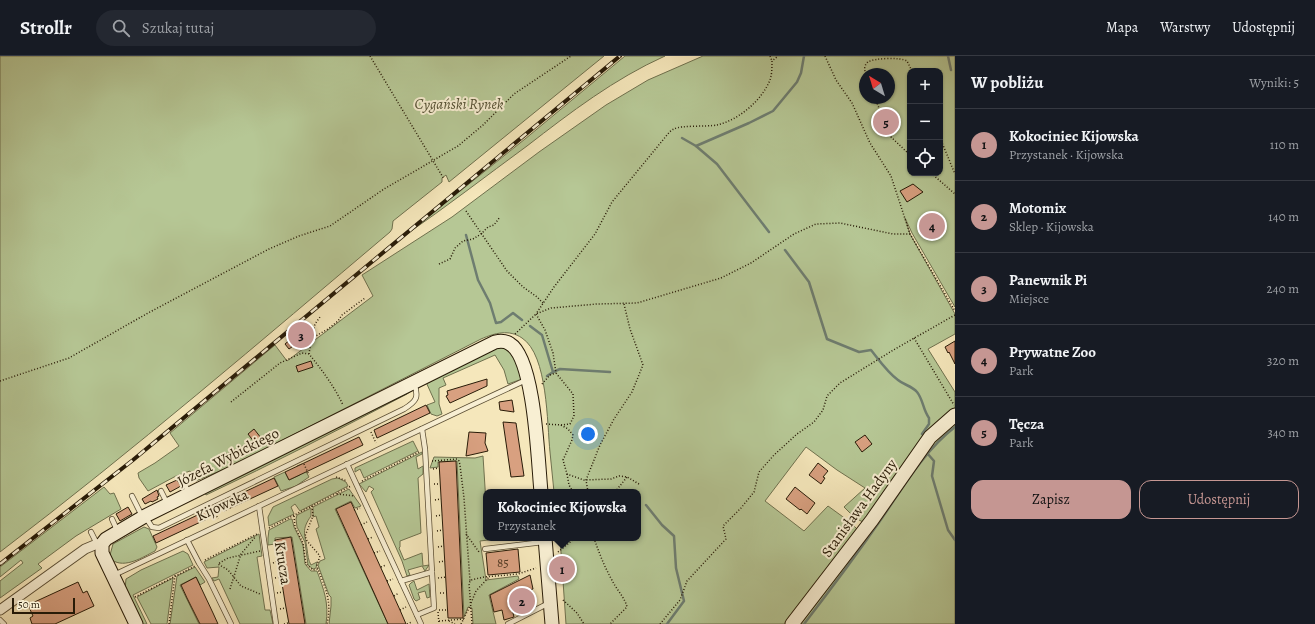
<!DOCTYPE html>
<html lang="pl">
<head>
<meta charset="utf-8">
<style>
  body { margin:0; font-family:Alegreya,serif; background:#242831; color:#f1f3f6 }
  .controls { position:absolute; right:12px; top:12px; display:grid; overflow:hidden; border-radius:8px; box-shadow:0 1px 3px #0004 }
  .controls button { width:36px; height:36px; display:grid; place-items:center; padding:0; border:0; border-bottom:1px solid #363941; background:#171b24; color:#f1f3f6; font:20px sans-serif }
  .compass { position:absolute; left:859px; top:12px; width:36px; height:36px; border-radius:50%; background:#171b24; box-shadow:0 1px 3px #0004; rotate:322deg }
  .scale { position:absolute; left:12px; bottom:10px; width:63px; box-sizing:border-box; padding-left:4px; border:2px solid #281b07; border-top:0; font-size:11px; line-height:14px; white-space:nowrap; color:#281b07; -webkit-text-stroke:3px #f8efd3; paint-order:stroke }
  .you { position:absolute; left:588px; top:378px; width:14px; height:14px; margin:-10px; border:3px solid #fff; border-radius:50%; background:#1a73e8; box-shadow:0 0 0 6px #1a73e833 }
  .badge { display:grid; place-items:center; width:26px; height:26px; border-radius:50%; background:#c59692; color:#111; font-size:13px; font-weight:700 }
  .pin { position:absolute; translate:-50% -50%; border:2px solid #fff; box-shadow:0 1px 4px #0006 }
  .popup { position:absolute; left:483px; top:433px; width:158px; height:52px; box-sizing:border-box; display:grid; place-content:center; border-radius:8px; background:#171b24; filter:drop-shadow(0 1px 3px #0005); font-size:13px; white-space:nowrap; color:#9ea1a6 }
  .popup b { font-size:15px; color:#f1f3f6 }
  .popup::after { content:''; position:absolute; left:50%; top:100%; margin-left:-8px; border:8px solid transparent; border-top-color:#171b24 }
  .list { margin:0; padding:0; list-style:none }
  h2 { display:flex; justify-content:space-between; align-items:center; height:52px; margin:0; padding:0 16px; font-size:17px }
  h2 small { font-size:13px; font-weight:400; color:#9ea1a6 }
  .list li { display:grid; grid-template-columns:26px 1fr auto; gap:12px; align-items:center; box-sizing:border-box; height:72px; padding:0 16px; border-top:1px solid #363941 }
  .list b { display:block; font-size:15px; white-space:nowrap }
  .list p { margin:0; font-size:13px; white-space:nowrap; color:#9ea1a6 }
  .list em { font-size:13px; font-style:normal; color:#9ea1a6 }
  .actions { display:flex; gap:8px; padding:12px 16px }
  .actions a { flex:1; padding:9px 0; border:1px solid #c59692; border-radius:12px; text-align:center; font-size:14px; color:#c59692 }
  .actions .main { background:#c59692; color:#111 }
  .icon { flex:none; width:22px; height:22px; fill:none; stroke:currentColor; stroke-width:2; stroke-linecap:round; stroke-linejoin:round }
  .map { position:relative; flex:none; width:955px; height:568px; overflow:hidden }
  header { display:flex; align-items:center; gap:24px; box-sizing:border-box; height:56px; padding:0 20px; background:#171b24; border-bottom:1px solid #363941 }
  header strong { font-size:19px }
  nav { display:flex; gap:22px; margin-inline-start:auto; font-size:14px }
  .search { width:280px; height:36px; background:#242831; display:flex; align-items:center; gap:10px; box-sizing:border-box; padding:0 14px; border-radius:22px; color:#9ea1a6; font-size:15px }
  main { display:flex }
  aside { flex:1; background:#171b24 }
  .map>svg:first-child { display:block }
  .green { fill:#b6c795; stroke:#6f714e; fill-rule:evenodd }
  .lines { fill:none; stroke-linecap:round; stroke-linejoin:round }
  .stream { stroke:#6e7d70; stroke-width:2.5 }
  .building { fill:#d8a080; stroke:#281b07 }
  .lane-casing { stroke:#5b4e34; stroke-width:6 }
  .street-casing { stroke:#5b4e34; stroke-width:11 }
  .secondary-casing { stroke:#281b07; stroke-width:15 }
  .path { stroke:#281b07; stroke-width:1.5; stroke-dasharray:1 2; stroke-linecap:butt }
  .lane { stroke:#f8efd3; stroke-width:4.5 }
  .street { stroke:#f8efd3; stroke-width:9 }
  .secondary { stroke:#f8efd3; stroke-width:13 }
  .rail-casing { stroke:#281b07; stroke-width:4 }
  .rail { stroke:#f8efd3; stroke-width:2.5; stroke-dasharray:8; stroke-linecap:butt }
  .labels { text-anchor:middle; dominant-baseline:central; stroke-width:4; stroke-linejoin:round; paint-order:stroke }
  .number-label { font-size:13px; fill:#543c25 }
  .park-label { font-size:15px; font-style:italic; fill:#534f32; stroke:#f8efd3 }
  .street-label { font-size:15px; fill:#281b07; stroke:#f8efd3 }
</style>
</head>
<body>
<header>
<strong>Strollr</strong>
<div class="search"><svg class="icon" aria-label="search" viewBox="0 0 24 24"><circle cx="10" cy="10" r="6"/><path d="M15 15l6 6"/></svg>Szukaj tutaj</div>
<nav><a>Mapa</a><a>Warstwy</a><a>Udostępnij</a></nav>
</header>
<main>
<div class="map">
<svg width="955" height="568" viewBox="0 0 955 568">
  <rect width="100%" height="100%" fill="#f5e7bb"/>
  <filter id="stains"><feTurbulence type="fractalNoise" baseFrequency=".005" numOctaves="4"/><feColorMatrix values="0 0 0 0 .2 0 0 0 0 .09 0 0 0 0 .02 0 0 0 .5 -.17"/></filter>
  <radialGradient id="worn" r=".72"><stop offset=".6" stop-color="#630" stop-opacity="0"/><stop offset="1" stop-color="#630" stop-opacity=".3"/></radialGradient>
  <g class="green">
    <path d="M 0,0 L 604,0 L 449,126 L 446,119 L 442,122 L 442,126 L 393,165 L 392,173 L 390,176 C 261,285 134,394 0,496 Z"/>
    <path d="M 625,0 L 665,0 C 614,23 571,56 527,90 C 486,120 446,151 404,180 L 525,83 Z"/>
    <path d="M 703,0 L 955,0 L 955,251 L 912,177 L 905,162 L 910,178 L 955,258 L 955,278 L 928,293 L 955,336 L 955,353 L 863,466 L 855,462 L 844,451 L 865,432 L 837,414 L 806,391 L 765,445 L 804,475 L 828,450 L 850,466 L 858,474 L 785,568 L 566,568 L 560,482 L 638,482 L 638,436 L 554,436 C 553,423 551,409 550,396 C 547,368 548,299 522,282 C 509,273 495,277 481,283 L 234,409 L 196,425 L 190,415 L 176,420 L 148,435 L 139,422 L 138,417 L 155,407 L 179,390 L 170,377 L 275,289 L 287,305 L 373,240 L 362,219 L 452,161 L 539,96 L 606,49 L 648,24 ZM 910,15 L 940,15 L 940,117 L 910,117 ZM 865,18 L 889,18 L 889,42 L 865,42 Z"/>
    <polygon points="497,291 505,291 515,302 522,323 508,328 504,314 495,299 443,322 446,329 439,332 439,348 442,358 437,360 431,358 427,349 435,346 426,326"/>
    <path d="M 411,335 L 407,338 C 340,373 274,407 206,439 L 205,437 Z"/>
    <polygon points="955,368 955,568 800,568 936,384"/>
    <polygon points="413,385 418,395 364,422 360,413 355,416 355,412"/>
    <polygon points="422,396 422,398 416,401 418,413 423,410 423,418 418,422 421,477 400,485 400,491 399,492 404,504 422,497 423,510 429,509 425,515 422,510 408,514 410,519 407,520 402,505 372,438 371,436 374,433 369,430 366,436 359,428"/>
    <polygon points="483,400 486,447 486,482 488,482 488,484 480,485 486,524 518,520 519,523 489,539 496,568 473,568 472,552 468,551 464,561 457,405 438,406 438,411 430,412 434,401 475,402"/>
    <polygon points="302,408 309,421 296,430 281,435 274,421 285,416 289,424 300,419 297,410"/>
    <polygon points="338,422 346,426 348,430 300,455 295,448 291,451 294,458 269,470 268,461 273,451 332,423"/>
    <polygon points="104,431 110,438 114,437 121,453 76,480 38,508 42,512 0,542 0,525 23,507 21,504 0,521 0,511"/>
    <polygon points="349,433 361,450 355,452 351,445 335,453 388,568 329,568 331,550 331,541 329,539 318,509 320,505 325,503 316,473 319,471 316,460 313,461 313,451"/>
    <path d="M 311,452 L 311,460 C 301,474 305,478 307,493 C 308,499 308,504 311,509 L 317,506 L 316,512 L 313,513 L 308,509 L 305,486 L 297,471 L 296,463 L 297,459 Z"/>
    <path d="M 290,463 L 292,463 L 294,471 L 303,489 L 305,508 L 311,515 L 317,515 C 324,534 329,547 326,568 L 306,568 L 292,481 L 275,482 L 275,488 L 268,489 L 268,482 L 269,474 Z"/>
    <path d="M 144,471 L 149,473 L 157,491 L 155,495 C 143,501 125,513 112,504 L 110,499 L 113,488 Z"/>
    <polygon points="259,478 262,500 257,501 265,554 270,554 273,568 240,568 219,523 214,525 212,522 218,521 219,511 207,512 204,506"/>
    <polygon points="183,495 188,498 193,509 133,539 147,568 142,568 125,533 126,523 141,514"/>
    <polygon points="195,511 205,526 200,529 196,521 180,529 199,568 170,568 177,520"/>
    <polygon points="173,522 167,568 151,568 137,541"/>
    <polygon points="414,525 417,534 429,528 430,541 427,542 425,535 418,537 420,543 416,545 414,543 409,529 411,527"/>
  </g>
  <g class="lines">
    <g class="stream">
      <polyline points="948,0 951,14"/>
      <polyline points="682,82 696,90 717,108 769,176"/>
      <polyline points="696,90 749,67 773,55 797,26 801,17 804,0"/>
      <polyline points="466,179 478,224 490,247 496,267 501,266 513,257 522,264"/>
      <path d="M 785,194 L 809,226 L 827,283 L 859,296 L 871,294 C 879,304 887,316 898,324 C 904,329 912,330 917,336 C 923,343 923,354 929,362 L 929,368 L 922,378"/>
      <polyline points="530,270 542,279 553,316 547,320"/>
      <polyline points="553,316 560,313 610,316"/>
      <polyline points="927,397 934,405 932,420 948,474 955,484"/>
      <polyline points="646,449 662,469 674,480 676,512 684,545 667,568"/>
      <path d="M 804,568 C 831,533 857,498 882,462 C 904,430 924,395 955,371"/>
    </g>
  </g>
  <g class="building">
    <polygon points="913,128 923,136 907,146 900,135"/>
    <polygon points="930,157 936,164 928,171 922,164"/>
    <polygon points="305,271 310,277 303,282 305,284 298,290 296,288 289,293 285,288"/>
    <polygon points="955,285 955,308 949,296 948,297 945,291"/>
    <polygon points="311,305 313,311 298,316 296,310"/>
    <polygon points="487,323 487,330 450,347 446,340 448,339 447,335"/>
    <polygon points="512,344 514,356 500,354 499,346"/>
    <polygon points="426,349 430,357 377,382 374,374"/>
    <polygon points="503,366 516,367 524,420 511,421"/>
    <polygon points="254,373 265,387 257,390 248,378"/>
    <polygon points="469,376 486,377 485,387 488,395 466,400"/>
    <polygon points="865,379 872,388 862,396 855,386"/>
    <polygon points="359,381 363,389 289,424 285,416"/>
    <polygon points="456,405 463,562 448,562 439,406"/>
    <polygon points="818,407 828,415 823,421 825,422 821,428 809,419"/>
    <polygon points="274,422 278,430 224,455 221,447"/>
    <polygon points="177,424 181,430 170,436 166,429"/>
    <polygon points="795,431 815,447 807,458 801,453 800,454 786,443"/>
    <polygon points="157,434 159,440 157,441 158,443 152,446 151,445 145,448 142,443"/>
    <polygon points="351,446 400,554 406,568 388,568 375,539 336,453"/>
    <polygon points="128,451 132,458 120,465 116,458"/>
    <polygon points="206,455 209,462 156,487 153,480"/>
    <polygon points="291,481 301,543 305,568 289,568 285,546 275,484"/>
    <polygon points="518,493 520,516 488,519 486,497"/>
    <polygon points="530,519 533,533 509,540 514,561 504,564 502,554 494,556 490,539"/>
    <polygon points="196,521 213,557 218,568 200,568 187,542 181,529"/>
    <polygon points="78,526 83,537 87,535 94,550 55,568 32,568 30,562 33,560 28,549"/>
  </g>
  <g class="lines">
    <defs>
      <g id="lane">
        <polyline points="347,408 421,568"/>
        <polyline points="182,423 189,437"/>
        <polyline points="161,435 167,447"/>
        <polyline points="132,440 142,460"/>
        <polyline points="259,450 276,568"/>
        <path d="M 146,462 L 152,471 L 159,472 L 404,353 C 417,345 419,341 414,327"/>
        <polyline points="112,463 117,474"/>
        <polyline points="91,476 97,488"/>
        <polyline points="187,484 199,507 209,523 231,568"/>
        <polyline points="485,493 543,486"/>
        <polyline points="114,519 470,350 526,324"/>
        <polyline points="401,525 432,516"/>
        <polyline points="417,559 434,552 425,393 422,373"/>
        <polyline points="0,564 4,568"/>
        <polyline points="508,568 549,547"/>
      </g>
      <polyline id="street" points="0,554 85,493 97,488 102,488"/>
      <g id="secondary">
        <polyline points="545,482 552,568"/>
        <path d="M 136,568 L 102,497 L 102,488 L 106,483 L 145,460 L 495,286 C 500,285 506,285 510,288 C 535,303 538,407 541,436"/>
        <polyline points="792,568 872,464 930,381 955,359"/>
      </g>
    </defs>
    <use href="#lane" class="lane-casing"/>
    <use href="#street" class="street-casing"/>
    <use href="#secondary" class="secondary-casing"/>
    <g class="path">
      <polyline points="370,0 444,123"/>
      <polyline points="770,0 772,5"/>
      <polyline points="825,0 836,24 852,47 870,87 891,120 910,178 955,255"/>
      <path d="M 866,18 C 864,14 864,9 868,6 C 874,2 901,1 907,5 L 912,15"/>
      <polyline points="875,42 890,80 910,99"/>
      <polyline points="940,82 955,118"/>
      <polyline points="931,117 955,138"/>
      <polyline points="466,155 507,215 523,231 537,241 543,247"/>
      <polyline points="439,208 450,203 455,192 463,185 473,183 481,178 488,171 494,169 500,161"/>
      <polyline points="515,278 536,258 551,252 597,248 637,247 721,222 751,207 794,178 816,168 840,167 893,178 910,178"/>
      <polyline points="914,282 954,349"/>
      <polyline points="311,284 315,268 320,261"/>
      <polyline points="309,298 311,285 314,281 328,273 338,265 342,259 365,242"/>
      <polyline points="0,325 69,302 148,257 269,193 299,180 330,170 384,133 458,90 483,69 514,38 571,0"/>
      <polyline points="542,328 550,319 556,317"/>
      <path d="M 231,346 L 280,307 L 302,297 L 309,298 C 322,314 334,330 343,349"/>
      <path d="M 546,368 L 561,369 L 570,368 L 574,360 L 573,338 L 556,317 L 553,297 L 545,274 L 536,258 L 554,231 L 595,178 L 612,146 L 667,79 C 669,77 671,74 674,73 C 681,69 706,71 717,69 C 739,64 762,44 770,24 C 772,18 772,11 772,5 L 778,0"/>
      <polyline points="561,369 568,373 573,379 572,384 563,404 567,418 584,424 611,423 619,420 627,421 639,428"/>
      <polyline points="371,376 376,387"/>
      <polyline points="432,405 457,403 459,405 460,409 464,442 470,525"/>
      <polyline points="304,408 309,419"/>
      <path d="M 219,412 L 218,405 C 222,396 266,380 276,383"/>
      <polyline points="433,413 439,412"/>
      <polyline points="567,418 569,429 573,436"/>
      <polyline points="336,421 347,425"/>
      <polyline points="362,425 419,396"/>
      <polyline points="434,428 440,428"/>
      <polyline points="588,436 586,424 600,389 614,363 632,336 643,309 630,273 624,248"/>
      <polyline points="615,436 627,421"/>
      <polyline points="337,438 355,440"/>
      <polyline points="435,444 441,443"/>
      <polyline points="312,450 313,460 305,480 307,485 320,500 317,509 318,513"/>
      <polyline points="213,452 218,463"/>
      <polyline points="354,454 360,452"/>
      <path d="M 294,460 L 295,471 L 303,487 L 306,508 L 313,514 L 318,513 C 326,534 332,545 327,568"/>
      <polyline points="436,460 442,459"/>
      <polyline points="361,469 367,466"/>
      <polyline points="269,472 351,430"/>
      <polyline points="437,475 443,474"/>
      <polyline points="466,478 479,496"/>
      <path d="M 594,482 C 599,497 605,512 613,526 C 617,534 625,542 627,551 L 610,568"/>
      <polyline points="368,483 373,481"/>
      <polyline points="438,491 444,490"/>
      <polyline points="260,495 228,502 218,508 228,514 241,530 260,538"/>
      <polyline points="558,496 575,482"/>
      <polyline points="374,497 380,495"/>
      <polyline points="205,504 257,478"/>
      <polyline points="439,506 445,505"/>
      <polyline points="273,507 278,505"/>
      <polyline points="381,511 386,509"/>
      <polyline points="275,522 281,521"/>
      <polyline points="438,522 446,521"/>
      <polyline points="387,525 393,523"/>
      <polyline points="230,533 241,498 256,480"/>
      <polyline points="277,537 283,536"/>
      <polyline points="440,537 446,537"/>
      <polyline points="394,540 399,537"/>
      <polyline points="135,541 195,510"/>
      <polyline points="563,544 577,557 584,568"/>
      <polyline points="471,547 476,535 489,521"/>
      <polyline points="280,553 286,552"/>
      <polyline points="400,554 406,551"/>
      <polyline points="439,554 447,554"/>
      <polyline points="438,556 439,568"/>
      <polyline points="439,565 464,563"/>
      <polyline points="449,565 455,568"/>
      <polyline points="169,568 175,519"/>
      <polyline points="284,568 288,567"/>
      <polyline points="407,568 412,566"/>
      <polyline points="461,568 470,550"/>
      <polyline points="472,568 469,527 471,524 484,521 518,518 536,512"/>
      <polyline points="660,568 680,544 687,525 726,483 723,470 741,452 754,436 759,416 774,399 797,378 814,366 823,354 827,340 840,327 895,293 955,259"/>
    </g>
    <use href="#lane" class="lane"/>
    <use href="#street" class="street"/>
    <use href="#secondary" class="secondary"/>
    <defs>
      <polyline id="rail" points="0,508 133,404 620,0"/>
    </defs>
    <use href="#rail" class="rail-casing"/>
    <use href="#rail" class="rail"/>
  </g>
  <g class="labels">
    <g class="number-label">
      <text x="503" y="506">85</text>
    </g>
    <g class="park-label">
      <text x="459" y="48">Cygański Rynek</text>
    </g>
    <g class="street-label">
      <text transform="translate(228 401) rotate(-27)">Józefa Wybickiego</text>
      <text transform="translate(222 449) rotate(-25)">Kijowska</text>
      <text transform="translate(859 452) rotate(-54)">Stanisława Hadyny</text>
      <text transform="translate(283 507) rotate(81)">Krucza</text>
    </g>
  </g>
  <rect width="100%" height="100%" filter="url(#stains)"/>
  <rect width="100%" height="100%" fill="url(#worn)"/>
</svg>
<div class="controls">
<button>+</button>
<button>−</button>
<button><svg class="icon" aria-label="locate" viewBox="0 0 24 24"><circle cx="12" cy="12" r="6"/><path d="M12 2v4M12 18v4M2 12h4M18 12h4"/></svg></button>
</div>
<svg class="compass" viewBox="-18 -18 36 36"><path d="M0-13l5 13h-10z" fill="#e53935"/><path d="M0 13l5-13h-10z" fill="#9ea1a6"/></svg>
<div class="scale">50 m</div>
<div class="you"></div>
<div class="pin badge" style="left:562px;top:513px">1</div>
<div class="popup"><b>Kokociniec Kijowska</b>Przystanek</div>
<div class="pin badge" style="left:522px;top:545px">2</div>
<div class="pin badge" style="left:301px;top:279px">3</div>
<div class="pin badge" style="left:932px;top:170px">4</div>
<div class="pin badge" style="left:886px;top:66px">5</div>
</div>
<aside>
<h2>W pobliżu<small>Wyniki: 5</small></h2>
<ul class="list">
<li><span class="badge">1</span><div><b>Kokociniec Kijowska</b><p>Przystanek · Kijowska</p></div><em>110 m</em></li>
<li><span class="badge">2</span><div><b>Motomix</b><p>Sklep · Kijowska</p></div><em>140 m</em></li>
<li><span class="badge">3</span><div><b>Panewnik Pi</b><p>Miejsce</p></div><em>240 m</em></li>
<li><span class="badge">4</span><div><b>Prywatne Zoo</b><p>Park</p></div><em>320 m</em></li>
<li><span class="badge">5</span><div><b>Tęcza</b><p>Park</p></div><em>340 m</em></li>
</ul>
<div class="actions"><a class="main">Zapisz</a><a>Udostępnij</a></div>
</aside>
</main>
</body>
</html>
